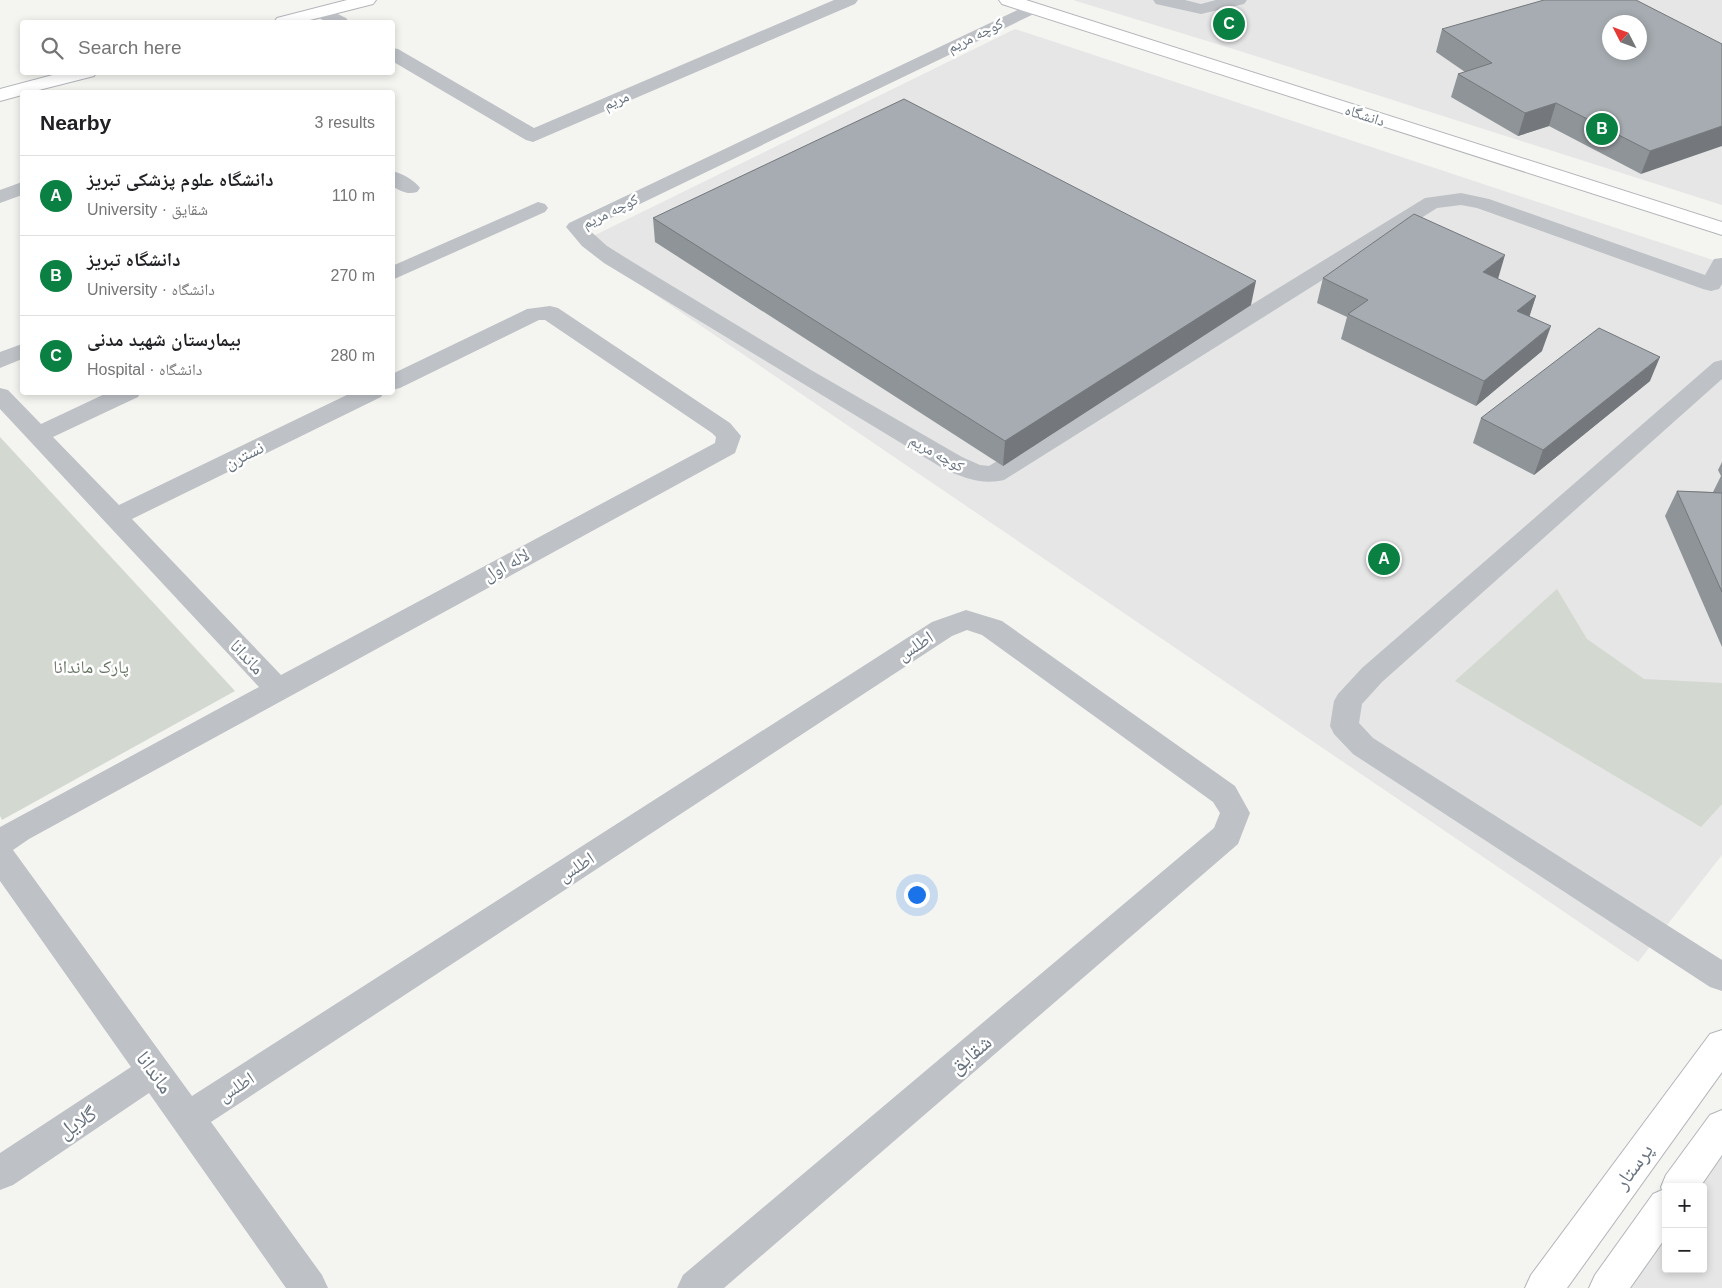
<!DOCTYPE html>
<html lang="en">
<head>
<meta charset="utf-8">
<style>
  body { margin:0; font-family:Arial,"Noto Naskh Arabic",sans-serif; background:#f6f6f6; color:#202124 }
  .controls { position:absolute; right:15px; bottom:15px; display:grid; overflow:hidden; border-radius:5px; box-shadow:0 2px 8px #0003 }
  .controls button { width:45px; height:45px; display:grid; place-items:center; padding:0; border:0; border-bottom:1px solid #e0e0e0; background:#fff; color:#202124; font:25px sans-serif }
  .compass { position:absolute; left:1602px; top:15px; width:45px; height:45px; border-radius:50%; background:#fff; box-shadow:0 2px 8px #0003; rotate:312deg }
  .you { position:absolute; left:916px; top:894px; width:18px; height:18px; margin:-12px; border:4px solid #fff; border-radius:50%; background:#1a73e8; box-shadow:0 0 0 8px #1a73e833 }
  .badge { display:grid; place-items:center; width:32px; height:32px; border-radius:50%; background:#0b8043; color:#fff; font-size:16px; font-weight:700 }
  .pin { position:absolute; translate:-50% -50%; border:2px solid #fff; box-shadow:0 1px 5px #0006 }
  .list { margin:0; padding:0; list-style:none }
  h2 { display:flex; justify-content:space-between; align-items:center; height:65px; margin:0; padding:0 20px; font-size:21px }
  h2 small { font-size:16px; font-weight:400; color:#757577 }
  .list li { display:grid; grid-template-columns:32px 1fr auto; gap:15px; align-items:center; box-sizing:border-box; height:80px; padding:0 20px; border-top:1px solid #e0e0e0 }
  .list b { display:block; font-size:19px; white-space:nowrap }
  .list p { margin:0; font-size:16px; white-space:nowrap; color:#757577 }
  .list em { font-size:16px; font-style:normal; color:#757577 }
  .icon { flex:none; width:28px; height:28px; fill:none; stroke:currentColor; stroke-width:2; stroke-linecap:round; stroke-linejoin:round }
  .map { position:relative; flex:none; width:1722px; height:1288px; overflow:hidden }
  .search { position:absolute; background:#fff; box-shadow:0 2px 8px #0003; left:20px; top:20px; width:375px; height:55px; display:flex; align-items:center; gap:12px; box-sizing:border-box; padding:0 18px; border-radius:5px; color:#757577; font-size:19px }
  .panel { position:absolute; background:#fff; box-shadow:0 2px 8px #0003; left:20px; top:90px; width:375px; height:305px; border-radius:5px }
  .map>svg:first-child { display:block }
  .built { fill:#e5e6e5; fill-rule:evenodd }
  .green { fill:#d3d9d1 }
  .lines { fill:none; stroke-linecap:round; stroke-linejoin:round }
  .major-casing { stroke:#b2b5b9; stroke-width:2 }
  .minor { fill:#bec1c5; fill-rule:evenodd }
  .major { fill:#fff; fill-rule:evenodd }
  .wall { fill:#8f9498 }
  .shaded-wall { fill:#74787c }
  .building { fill:#a6acb1; stroke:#74787c; fill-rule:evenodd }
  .labels { text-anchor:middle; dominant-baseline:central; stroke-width:5; stroke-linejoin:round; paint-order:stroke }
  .far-street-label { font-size:15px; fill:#67727f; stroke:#fff }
  .street-label { font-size:18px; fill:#67727f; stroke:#fff }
  .park-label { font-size:18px; fill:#677765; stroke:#fff }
  .near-street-label { font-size:21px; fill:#67727f; stroke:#fff }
</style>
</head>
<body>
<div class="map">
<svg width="1722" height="1288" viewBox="0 0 1722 1288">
  <rect width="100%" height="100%" fill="#f4f4f1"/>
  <g class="built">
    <path d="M 1073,0 L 1722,0 L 1722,205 L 1227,47 ZM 1610,22 L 1640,22 L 1640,52 L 1610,52 Z"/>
    <polygon points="1015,29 1722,263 1722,855 1638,962 579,243"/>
    <polygon points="1722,1137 1722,1288 1619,1288 1666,1218 1666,1269 1703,1269 1703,1187 1687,1187"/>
  </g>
  <g class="green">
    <polygon points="0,437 235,691 2,820 0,816"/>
    <polygon points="1557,589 1587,639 1644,679 1722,683 1722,804 1701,827 1455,681"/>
  </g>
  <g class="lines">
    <defs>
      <g id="major">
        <polygon points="347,0 376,0 373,4 302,22 274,22 277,18"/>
        <polygon points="999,0 1026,0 1722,222 1722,235 1002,4"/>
        <polygon points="64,72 96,72 94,76 31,92 22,92 22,95 0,101 0,89"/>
        <polygon points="1722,1030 1722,1072 1567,1288 1525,1288 1531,1275 1710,1034"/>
        <polygon points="1722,1110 1722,1155 1700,1187 1666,1187 1666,1237 1630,1288 1589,1288 1595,1275 1653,1194 1662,1190 1661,1187 1666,1175 1710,1115"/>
      </g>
    </defs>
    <use href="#major" class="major-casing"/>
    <g class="minor">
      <polygon points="834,0 858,0 855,4 533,142 526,140 392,61 392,48 398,49 534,128"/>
      <polygon points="1153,0 1185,0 1201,4 1216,0 1247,0 1244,4 1201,14 1156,4"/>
      <path d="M 1032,3 L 1038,4 L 1041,8 L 1038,12 L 588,229 L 607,246 L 631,261 L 811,370 L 962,457 L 980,465 L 989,466 L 1425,198 L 1461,193 L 1489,199 L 1705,275 L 1714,259 L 1722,258 L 1722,284 L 1719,289 L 1711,291 L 1703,289 L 1477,208 L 1461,205 L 1437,208 L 1004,480 C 982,485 964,478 944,469 L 604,263 L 582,246 L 566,227 L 569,223 Z"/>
      <path d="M 323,7 L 346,18 L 349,22 C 336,24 322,24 314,12 L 317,8 Z"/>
      <path d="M 392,171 C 402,173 414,180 420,188 L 417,192 C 407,195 401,191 392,186 Z"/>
      <polygon points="22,182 22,195 0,203 0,190"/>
      <polygon points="538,202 545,204 548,208 545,212 392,280 392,266"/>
      <polygon points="550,306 558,308 730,423 741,436 735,453 29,839 13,850 192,1096 932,622 966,610 1002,621 1235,786 1250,813 1238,844 724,1288 677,1288 683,1275 1214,828 1220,813 1213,802 982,635 967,630 952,636 211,1122 322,1275 328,1288 286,1288 149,1093 13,1185 0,1190 0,1153 131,1067 0,881 0,827 259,687 0,409 0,388 8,390 41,424 109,392 141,392 138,397 53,437 119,505 353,392 384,392 381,397 132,519 281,675 715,443 716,437 712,433 545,320 539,320 400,388 392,390 392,374 527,309"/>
      <polygon points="22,344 22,359 0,368 0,352"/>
      <polygon points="1722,360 1722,379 1382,682 1362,704 1359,723 1373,738 1722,960 1722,991 1710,987 1353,754 1334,734 1330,726 1334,701 1338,694 1362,668 1714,362"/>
    </g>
    <use href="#major" class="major"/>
  </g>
  <g class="wall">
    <polygon points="1442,29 1722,44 1641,174 1549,126 1518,136 1451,97 1458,74 1465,72 1436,52"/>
    <polygon points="653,218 1251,305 1003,466 655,242"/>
    <polygon points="1323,278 1498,279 1536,296 1529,316 1542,351 1476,406 1341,339 1347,317 1317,303"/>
    <polygon points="1650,381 1534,475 1473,443 1481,418"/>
    <polygon points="1722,462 1722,647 1665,516 1677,491 1713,492 1721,476 1718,470"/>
  </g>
  <g class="shaded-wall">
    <polygon points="1556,103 1549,126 1518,136 1525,113"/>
    <polygon points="1722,126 1722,146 1641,174 1650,151"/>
    <polygon points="1505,255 1498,279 1483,272"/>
    <polygon points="1256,281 1251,305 1003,466 1005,441"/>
    <polygon points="1536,296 1528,321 1517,311"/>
    <polygon points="1551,326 1542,351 1476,406 1484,381"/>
    <polygon points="1660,357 1650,381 1534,475 1543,450"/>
  </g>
  <g class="building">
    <path d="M 1544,0 L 1636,0 L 1722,44 L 1722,126 L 1650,151 L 1556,103 L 1525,113 L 1458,74 L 1492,63 L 1442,29 ZM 1610,22 L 1640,22 L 1640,52 L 1610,52 Z"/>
    <polygon points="904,99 1256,281 1005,441 653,218"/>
    <polygon points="1414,214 1505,255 1483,272 1536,296 1517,311 1551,326 1484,381 1348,314 1368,300 1323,278"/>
    <polygon points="1599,328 1660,357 1543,450 1481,418"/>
    <polygon points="1677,491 1722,493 1722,592"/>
  </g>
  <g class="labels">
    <g class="far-street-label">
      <text transform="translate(975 35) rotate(-26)">کوچه مریم</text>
      <text transform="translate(616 100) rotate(-23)">مریم</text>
      <text transform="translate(1365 115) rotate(18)">دانشگاه</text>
      <text transform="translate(610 211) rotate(-26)">کوچه مریم</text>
      <text transform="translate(937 453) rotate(29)">کوچه مریم</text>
    </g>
    <g class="street-label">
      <text transform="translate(244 455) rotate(-26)">نسترن</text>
      <text transform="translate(506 565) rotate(-28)">لاله اول</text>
      <text transform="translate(915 646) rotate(-33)">اطلس</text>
      <text transform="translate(247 657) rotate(47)">ماندانا</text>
      <text transform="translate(576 867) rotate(-33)">اطلس</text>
      <text transform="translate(236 1087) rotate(-33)">اطلس</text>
    </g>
    <g class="park-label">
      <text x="91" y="667">پارک ماندانا</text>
    </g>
    <g class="near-street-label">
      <text transform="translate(970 1054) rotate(-40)">شقایق</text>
      <text transform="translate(155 1072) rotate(54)">ماندانا</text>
      <text transform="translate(77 1122) rotate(-33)">گلایل</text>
      <text transform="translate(1633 1166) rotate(-54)">پرستار</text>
    </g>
  </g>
</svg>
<div class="controls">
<button>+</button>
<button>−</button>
</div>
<svg class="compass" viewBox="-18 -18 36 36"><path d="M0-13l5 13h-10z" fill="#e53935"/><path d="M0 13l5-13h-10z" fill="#757577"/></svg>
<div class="you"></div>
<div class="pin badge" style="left:1384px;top:559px">A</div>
<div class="pin badge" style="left:1602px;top:129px">B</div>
<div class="pin badge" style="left:1229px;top:24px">C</div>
<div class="search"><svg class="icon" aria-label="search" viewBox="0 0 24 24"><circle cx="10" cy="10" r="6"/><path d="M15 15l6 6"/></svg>Search here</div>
<section class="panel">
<h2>Nearby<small>3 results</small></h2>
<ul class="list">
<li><span class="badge">A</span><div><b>دانشگاه علوم پزشکی تبریز</b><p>University · شقایق</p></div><em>110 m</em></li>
<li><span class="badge">B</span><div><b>دانشگاه تبریز</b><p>University · دانشگاه</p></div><em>270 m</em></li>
<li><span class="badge">C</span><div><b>بیمارستان شهید مدنی</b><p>Hospital · دانشگاه</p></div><em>280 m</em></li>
</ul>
</section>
</div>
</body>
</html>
